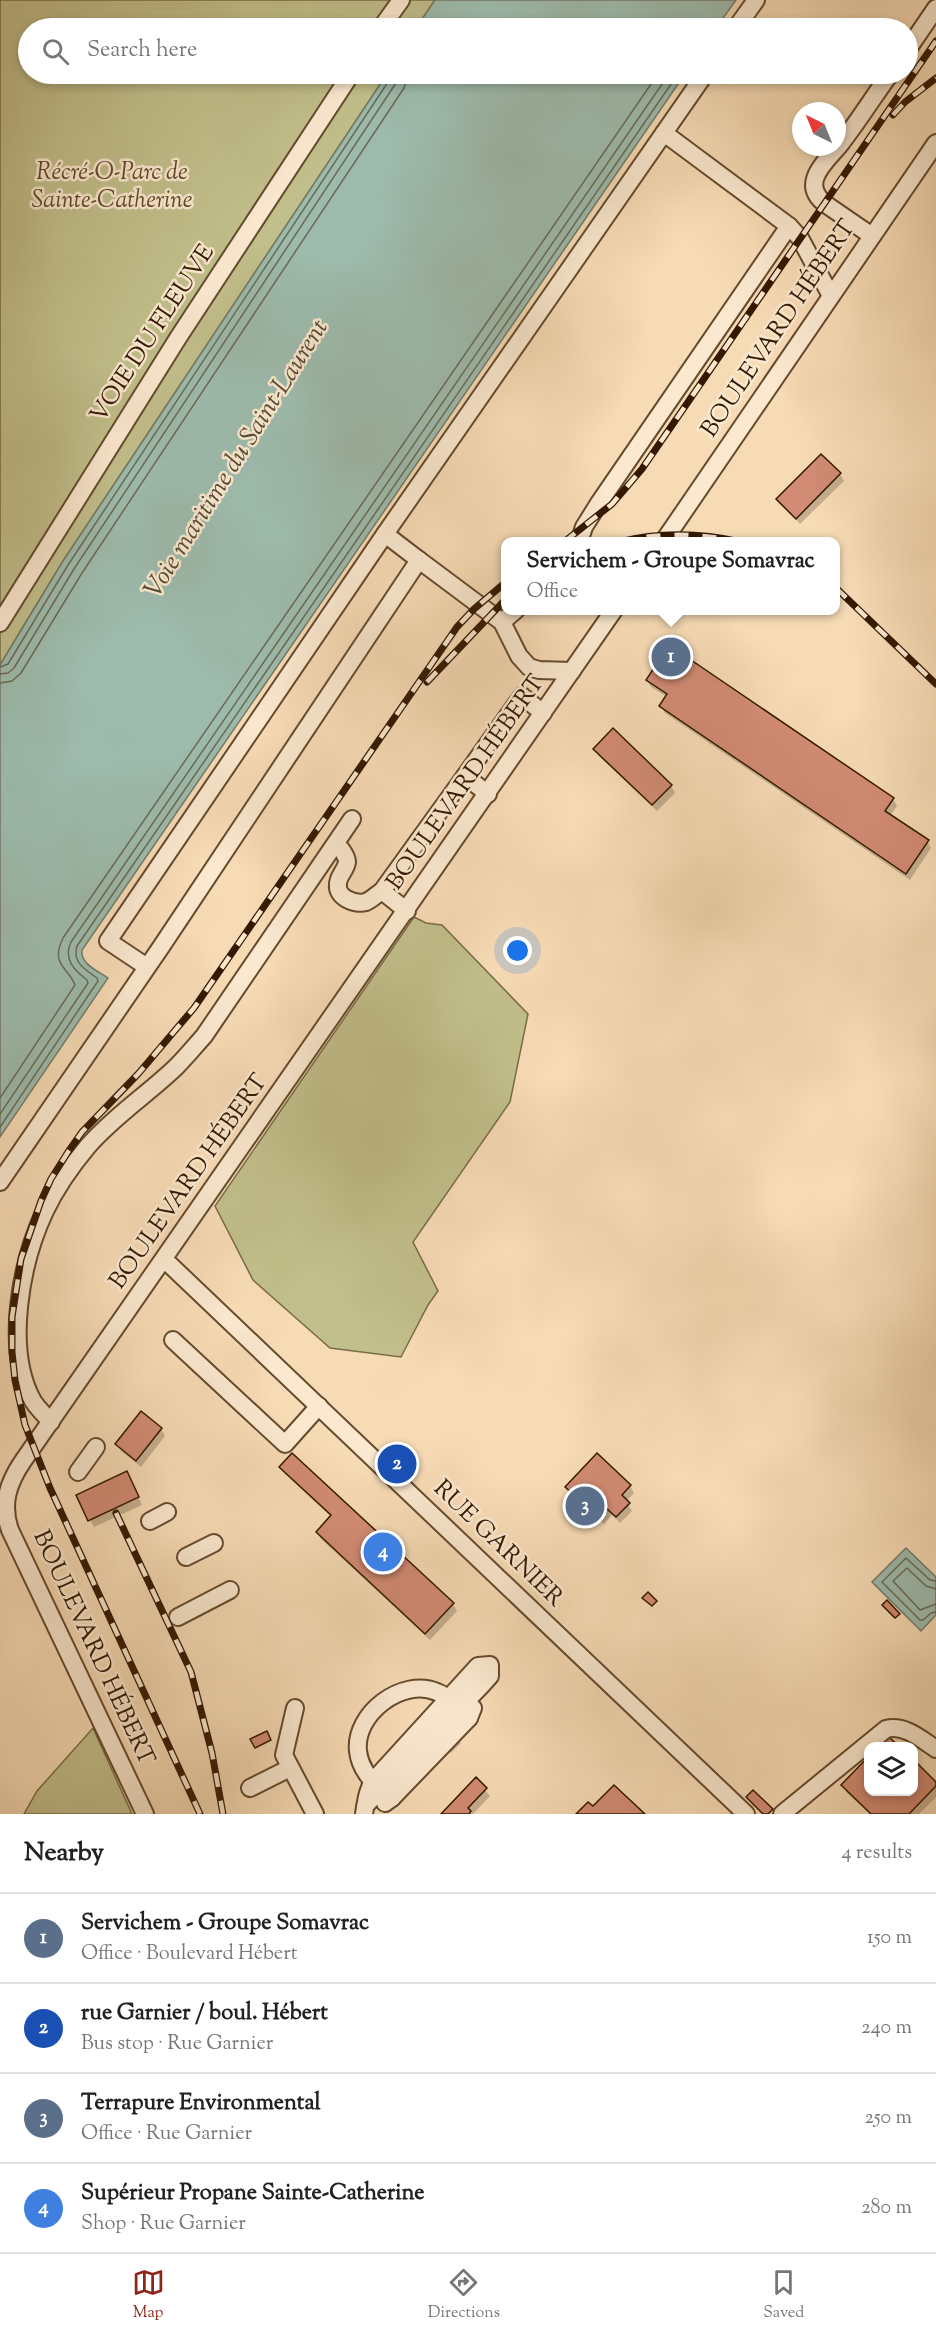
<!DOCTYPE html>
<html lang="en">
<head>
<meta charset="utf-8">
<style>
  body { margin:0; font-family:"Sorts Mill Goudy",serif; background:#f2f2f2; color:#222 }
  .controls { position:absolute; right:18px; bottom:18px; display:grid; overflow:hidden; border-radius:12px; box-shadow:0 3px 9px #0003 }
  .controls button { width:54px; height:54px; display:grid; place-items:center; padding:0; border:0; border-bottom:2px solid #e0e0e0; background:#fff; color:#222; font:30px sans-serif }
  .compass { position:absolute; left:792px; top:102px; width:54px; height:54px; border-radius:50%; background:#fff; box-shadow:0 3px 9px #0003; rotate:317deg }
  .you { position:absolute; left:518px; top:951px; width:21px; height:21px; margin:-15px; border:4px solid #fff; border-radius:50%; background:#1a73e8; box-shadow:0 0 0 9px #1a73e833 }
  .badge { display:grid; place-items:center; width:39px; height:39px; border-radius:50%; background:#8f2418; color:#fff; font-size:20px; font-weight:700 }
  .pin { position:absolute; translate:-50% -50%; border:3px solid #fff; box-shadow:0 2px 6px #0006 }
  .popup { position:absolute; left:501px; top:537px; width:339px; height:78px; box-sizing:border-box; display:grid; place-content:center; border-radius:12px; background:#fff; filter:drop-shadow(0 2px 4px #0005); font-size:20px; white-space:nowrap; color:#767676 }
  .popup b { font-size:22px; color:#222 }
  .popup::after { content:''; position:absolute; left:50%; top:100%; margin-left:-12px; border:12px solid transparent; border-top-color:#fff }
  .list { margin:0; padding:0; list-style:none }
  h2 { display:flex; justify-content:space-between; align-items:center; height:78px; margin:0; padding:0 24px; font-size:26px }
  h2 small { font-size:20px; font-weight:400; color:#767676 }
  .list li { display:grid; grid-template-columns:39px 1fr auto; gap:18px; align-items:center; box-sizing:border-box; height:90px; padding:0 24px; border-top:2px solid #e0e0e0 }
  .list b { display:block; font-size:22px; white-space:nowrap }
  .list p { margin:0; font-size:20px; white-space:nowrap; color:#767676 }
  .list em { font-size:20px; font-style:normal; color:#767676 }
  .icon { flex:none; width:33px; height:33px; fill:none; stroke:currentColor; stroke-width:2; stroke-linecap:round; stroke-linejoin:round }
  .map { position:relative; flex:none; width:936px; height:1814px; overflow:hidden }
  .search { position:absolute; background:#fff; box-shadow:0 3px 9px #0003; left:18px; right:18px; top:18px; height:66px; display:flex; align-items:center; gap:15px; box-sizing:border-box; padding:0 21px; border-radius:33px; color:#767676; font-size:22px }
  .sheet { height:438px; background:#fff }
  nav { display:flex; justify-content:space-around; align-items:center; box-sizing:border-box; height:84px; border-top:2px solid #e0e0e0; background:#fff; font-size:16px; color:#767676 }
  nav a { display:grid; justify-items:center; gap:3px }
  nav .on { color:#8f2418 }
  .map>svg:first-child { display:block }
  .green { fill:#c1bf8b; stroke:#7a6c46; stroke-width:1.5 }
  .water { fill:#9dbbad; stroke:#737a68; stroke-width:1.5 }
  .shadow { fill:#0003 }
  .lines { fill:none; stroke-linecap:round; stroke-linejoin:round }
  .shore { stroke:#686a56; stroke-width:1.5 }
  .building { fill:#d28b74; stroke:#341900; stroke-width:1.5 }
  .minor-casing { stroke:#654a2d; stroke-width:20 }
  .minor { stroke:#fae8cf; stroke-width:16 }
  .rail-casing { stroke:#341900; stroke-width:7 }
  .rail { stroke:#fae8cf; stroke-width:4.5; stroke-dasharray:14; stroke-linecap:butt }
  .labels { text-anchor:middle; dominant-baseline:central; stroke-width:5; stroke-linejoin:round; paint-order:stroke }
  .park-label { font-size:24px; font-style:italic; fill:#5e4b2a; stroke:#fae8cf }
  .street-label { font-size:24px; fill:#341900; stroke:#fae8cf }
  .water-label { font-size:26px; font-style:italic; fill:#544a34; stroke:#fae8cf }
</style>
</head>
<body>
<div class="map">
<svg width="936" height="1814" viewBox="0 0 936 1814">
  <rect width="100%" height="100%" fill="#f7dbb5"/>
  <filter id="stains"><feTurbulence type="fractalNoise" baseFrequency=".00333" numOctaves="4"/><feColorMatrix values="0 0 0 0 .2 0 0 0 0 .09 0 0 0 0 .02 0 0 0 .5 -.17"/></filter>
  <radialGradient id="worn" r=".72"><stop offset=".6" stop-color="#630" stop-opacity="0"/><stop offset="1" stop-color="#630" stop-opacity=".3"/></radialGradient>
  <g class="green">
    <polygon points="0,0 435,0 416,28 28,28 28,74 387,74 63,561 0,665"/>
    <polygon points="414,917 426,923 442,925 528,1014 510,1102 413,1242 438,1291 428,1305 401,1357 330,1348 253,1280 215,1206"/>
    <polygon points="93,1728 132,1814 24,1814 37,1791"/>
  </g>
  <g class="water">
    <polygon points="435,0 736,0 716,28 416,28"/>
    <path d="M 387,74 L 685,74 L 82,950 C 80,964 98,971 108,978 L 0,1137 L 0,665 L 63,561 Z"/>
    <polygon points="906,1548 936,1577 936,1615 921,1631 872,1582"/>
  </g>
  <g class="shadow">
    <polygon points="840,474 844,481 800,524 778,499"/>
    <polygon points="647,680 893,799 897,806 890,816 927,841 931,848 910,880 665,713 661,706 667,697 651,687"/>
    <polygon points="595,749 671,786 675,793 657,811 599,756"/>
    <polygon points="161,1429 165,1436 141,1467 121,1451 117,1444"/>
    <polygon points="597,1455 630,1486 634,1493 626,1502 632,1511 620,1523 612,1515 604,1524 594,1515 586,1524 569,1505 575,1498 567,1487"/>
    <polygon points="281,1468 453,1604 457,1611 430,1640 321,1539 317,1532 331,1517 285,1474"/>
    <polygon points="131,1480 142,1505 94,1527 78,1496"/>
    <polygon points="438,1720 461,1743 451,1753 429,1732"/>
    <polygon points="266,1733 270,1742 257,1748 252,1739"/>
    <polygon points="868,1760 868,1792 914,1792 914,1762 936,1784 936,1797 919,1814 870,1814 847,1793 843,1786"/>
    <polygon points="476,1779 490,1796 473,1814 443,1814"/>
  </g>
  <g class="lines">
    <g class="shore">
      <polyline points="0,667 8,664 68,565 390,79 391,74"/>
      <polyline points="0,674 8,673 14,668 74,569 396,83 399,74"/>
      <polyline points="0,683 12,681 21,673 82,573 404,88 408,74"/>
      <path d="M 0,1098 L 75,985 C 68,967 50,965 63,938 L 658,74"/>
      <path d="M 0,1114 L 88,983 L 87,980 C 74,970 63,959 71,942 L 669,74"/>
      <path d="M 0,1127 L 98,981 L 97,978 C 86,970 72,963 77,946 L 678,74"/>
      <polyline points="936,1581 930,1580 906,1558 882,1582 920,1620 923,1620 931,1613 936,1612"/>
      <polyline points="936,1589 926,1586 907,1568 893,1581 920,1610 936,1604"/>
    </g>
  </g>
  <g class="building">
    <polygon points="821,454 841,473 796,519 776,499"/>
    <polygon points="669,645 894,798 885,811 929,840 906,874 659,706 667,694 646,680"/>
    <polygon points="613,728 672,785 652,805 593,749"/>
    <polygon points="141,1411 162,1428 136,1461 115,1444"/>
    <polygon points="292,1453 454,1603 425,1634 316,1532 331,1515 279,1467"/>
    <polygon points="597,1453 631,1485 622,1495 630,1503 616,1517 607,1509 599,1518 590,1509 581,1518 567,1504 575,1496 565,1487"/>
    <polygon points="127,1471 139,1497 88,1521 76,1495"/>
    <polygon points="648,1592 657,1601 652,1606 642,1598"/>
    <polygon points="887,1600 900,1614 895,1618 882,1605"/>
    <polygon points="267,1731 271,1740 255,1748 250,1739"/>
    <polygon points="889,1737 899,1746 879,1746"/>
    <polygon points="868,1757 868,1792 914,1792 914,1760 936,1782 936,1786 909,1814 871,1814 841,1785"/>
    <polygon points="476,1777 487,1788 468,1808 471,1811 469,1814 441,1814"/>
    <polygon points="614,1785 645,1814 576,1814 588,1802 593,1806"/>
    <polygon points="753,1790 773,1809 768,1814 763,1814 746,1797"/>
  </g>
  <g class="lines">
    <defs>
      <g id="minor">
        <polyline points="381,28 401,0"/>
        <polyline points="736,28 756,0"/>
        <polyline points="908,49 936,8"/>
        <polyline points="664,133 789,226 800,238 831,296"/>
        <path d="M 872,236 L 824,203 C 817,197 812,189 815,179 C 819,165 834,153 842,142 C 859,120 874,96 890,74"/>
        <polyline points="385,534 419,560"/>
        <polyline points="579,542 584,527 599,503 789,226"/>
        <polyline points="663,542 936,143"/>
        <polyline points="502,622 516,610"/>
        <polyline points="0,623 178,338 351,74"/>
        <polyline points="465,776 522,696 543,713"/>
        <path d="M 333,847 L 341,849 C 344,853 347,857 347,862 C 346,870 338,876 338,884 C 336,897 354,905 366,902 C 371,900 377,894 382,891 L 465,776 L 488,794"/>
        <polyline points="382,891 407,911"/>
        <polyline points="147,967 108,941 385,534 705,74"/>
        <polyline points="0,1182 161,947 419,560 502,622 519,656 529,667 539,670 572,671"/>
        <polyline points="165,1260 746,1814"/>
        <polyline points="173,1340 285,1444 319,1406"/>
        <path d="M 51,1422 C 45,1415 38,1409 33,1401 C 4,1349 21,1262 45,1211 C 56,1188 72,1165 88,1146 C 114,1116 148,1094 176,1067 C 186,1057 195,1046 204,1036 L 352,819"/>
        <polyline points="78,1472 96,1447"/>
        <polyline points="150,1521 167,1512"/>
        <polyline points="186,1557 214,1543"/>
        <polyline points="178,1617 230,1590"/>
        <polyline points="295,1708 284,1755 315,1814"/>
        <polyline points="250,1788 290,1768"/>
        <path d="M 392,1798 C 377,1787 360,1772 358,1751 C 354,1714 402,1677 437,1692 C 450,1697 459,1708 469,1718"/>
        <polyline points="385,1803 392,1798 469,1718 473,1708"/>
        <path d="M 145,1814 L 10,1530 C 1,1504 8,1483 23,1461 L 614,610"/>
        <path d="M 364,1814 C 366,1802 367,1790 374,1780 L 478,1666 L 490,1665 L 490,1676 L 482,1685 L 365,1806"/>
        <path d="M 782,1814 L 886,1729 C 905,1724 922,1740 936,1749"/>
      </g>
    </defs>
    <use href="#minor" class="minor-casing"/>
    <use href="#minor" class="minor"/>
    <defs>
      <g id="rail">
        <polyline points="893,115 905,102 936,78"/>
        <polyline points="564,542 612,504 642,469 936,41"/>
        <path d="M 619,542 C 659,532 701,533 741,542"/>
        <polyline points="836,588 936,684"/>
        <polyline points="427,682 506,599"/>
        <polyline points="116,1513 191,1672 212,1753 223,1814"/>
        <polyline points="200,1814 50,1488 25,1425 15,1380 12,1352 12,1317 21,1259 41,1201 51,1179 68,1152 82,1132 138,1074 194,1008 457,627 474,609 506,582"/>
      </g>
    </defs>
    <use href="#rail" class="rail-casing"/>
    <use href="#rail" class="rail"/>
  </g>
  <g class="labels">
    <g class="park-label">
      <text x="112" y="173">Récré-O-Parc de<tspan x="112" dy="28">Sainte-Catherine</tspan></text>
    </g>
    <g class="street-label">
      <text transform="translate(779 329) rotate(-56)">BOULEVARD HÉBERT</text>
      <text transform="translate(153 334) rotate(-57)">VOIE DU FLEUVE</text>
      <text transform="translate(466 783) rotate(-55)">BOULEVARD HÉBERT</text>
      <text transform="translate(189 1182) rotate(-55)">BOULEVARD HÉBERT</text>
      <text transform="translate(498 1544) rotate(44)">RUE GARNIER</text>
      <text transform="translate(93 1648) rotate(65)">BOULEVARD HÉBERT</text>
    </g>
    <g class="water-label">
      <text transform="translate(237 459) rotate(-58)">Voie maritime du Saint-Laurent</text>
    </g>
  </g>
  <rect width="100%" height="100%" filter="url(#stains)"/>
  <rect width="100%" height="100%" fill="url(#worn)"/>
</svg>
<div class="controls">
<button><svg class="icon" aria-label="layers" viewBox="0 0 24 24"><path d="M12 4l9 5-9 5-9-5zM3 14l9 5 9-5"/></svg></button>
</div>
<svg class="compass" viewBox="-18 -18 36 36"><path d="M0-13l5 13h-10z" fill="#e53935"/><path d="M0 13l5-13h-10z" fill="#767676"/></svg>
<div class="you"></div>
<div class="pin badge" style="left:671px;top:657px;background:#5c6f8a">1</div>
<div class="popup"><b>Servichem - Groupe Somavrac</b>Office</div>
<div class="pin badge" style="left:397px;top:1464px;background:#1a4fb4">2</div>
<div class="pin badge" style="left:585px;top:1506px;background:#5c6f8a">3</div>
<div class="pin badge" style="left:383px;top:1552px;background:#3f7fe0">4</div>
<div class="search"><svg class="icon" aria-label="search" viewBox="0 0 24 24"><circle cx="10" cy="10" r="6"/><path d="M15 15l6 6"/></svg>Search here</div>
</div>
<section class="sheet">
<h2>Nearby<small>4 results</small></h2>
<ul class="list">
<li><span class="badge" style="background:#5c6f8a">1</span><div><b>Servichem - Groupe Somavrac</b><p>Office · Boulevard Hébert</p></div><em>150 m</em></li>
<li><span class="badge" style="background:#1a4fb4">2</span><div><b>rue Garnier / boul. Hébert</b><p>Bus stop · Rue Garnier</p></div><em>240 m</em></li>
<li><span class="badge" style="background:#5c6f8a">3</span><div><b>Terrapure Environmental</b><p>Office · Rue Garnier</p></div><em>250 m</em></li>
<li><span class="badge" style="background:#3f7fe0">4</span><div><b>Supérieur Propane Sainte-Catherine</b><p>Shop · Rue Garnier</p></div><em>280 m</em></li>
</ul>
</section>
<nav>
<a class="on"><svg class="icon" aria-label="map" viewBox="0 0 24 24"><path d="M3 6l6-2 6 2 6-2v14l-6 2-6-2-6 2zM9 4v14M15 6v14"/></svg>Map</a>
<a><svg class="icon" aria-label="directions" viewBox="0 0 24 24"><path d="M12 3l9 9-9 9-9-9zM9 14v-3h6M13 9l2 2-2 2"/></svg>Directions</a>
<a><svg class="icon" aria-label="saved" viewBox="0 0 24 24"><path d="M7 4h10v16l-5-4-5 4z"/></svg>Saved</a>
</nav>
</body>
</html>
